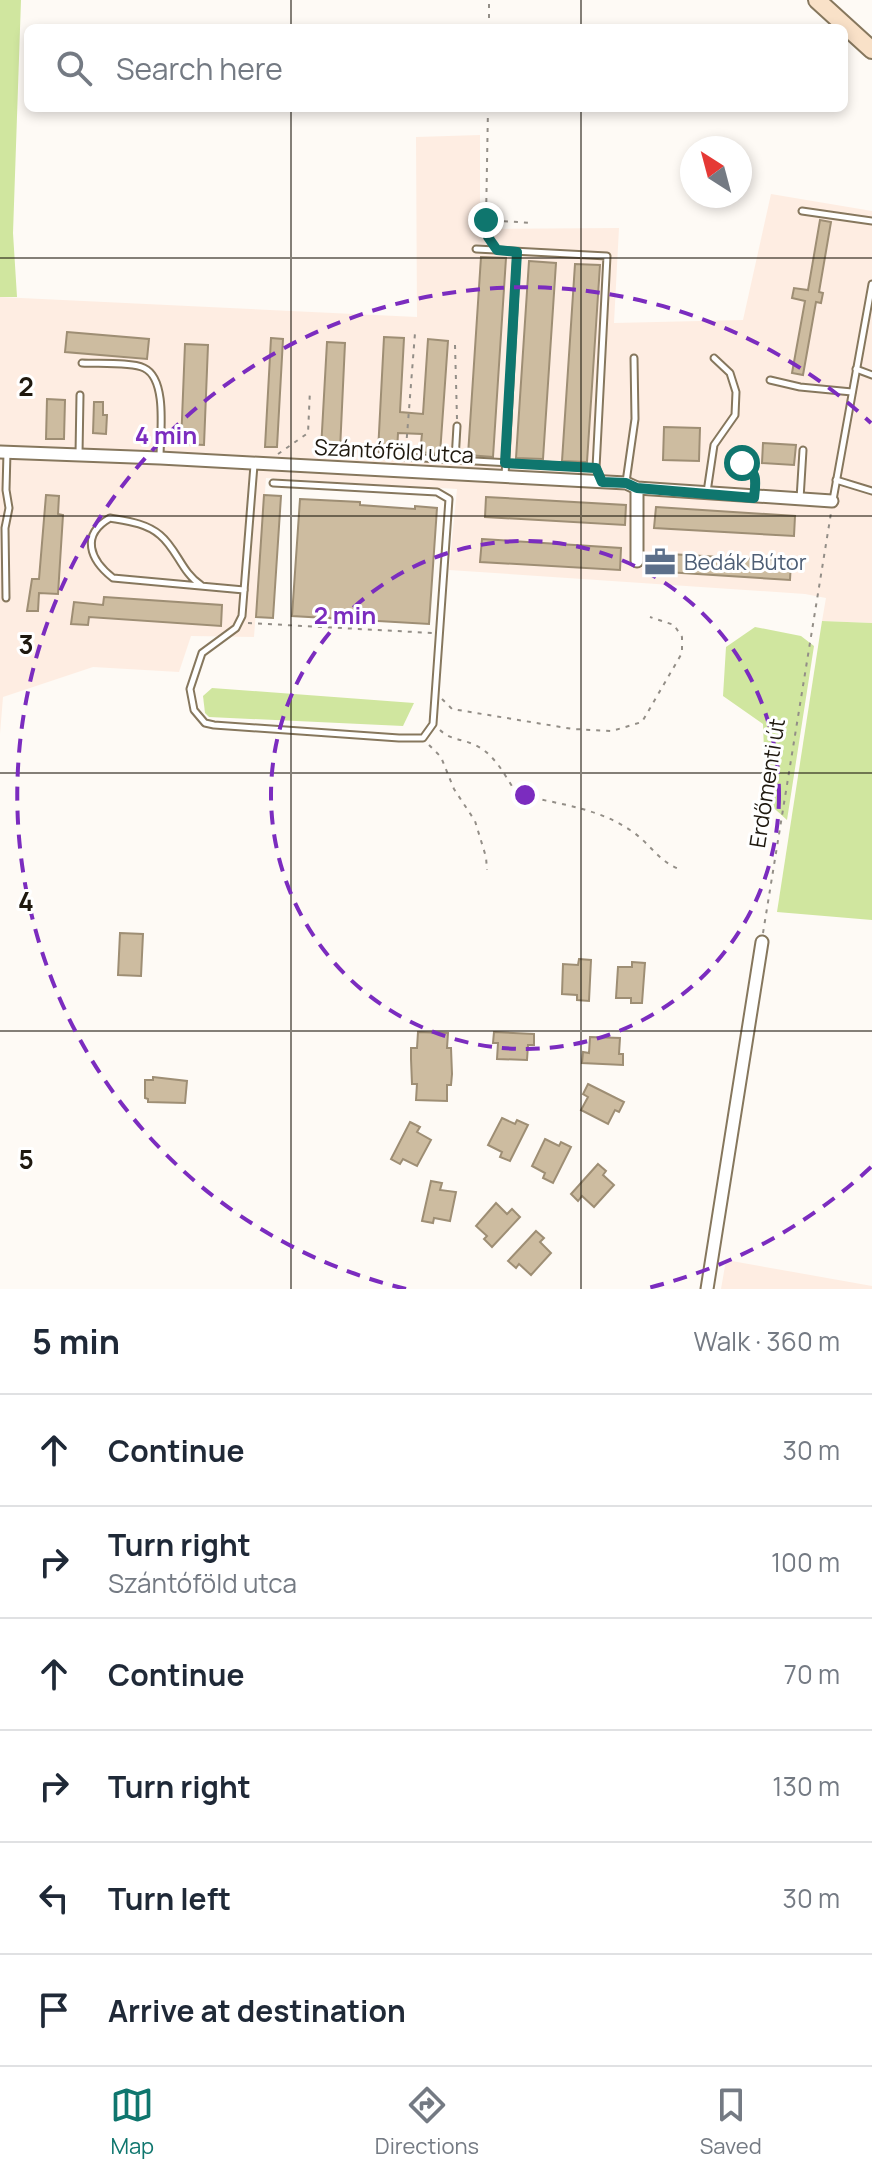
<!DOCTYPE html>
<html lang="en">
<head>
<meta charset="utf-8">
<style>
  body { margin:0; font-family:Manrope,sans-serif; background:#f2f2f3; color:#1f2937 }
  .compass { position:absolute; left:680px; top:136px; width:72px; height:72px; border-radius:50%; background:#fff; box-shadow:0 4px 12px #0003; rotate:324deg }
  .stop { position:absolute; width:24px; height:24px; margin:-18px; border:6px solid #0f766e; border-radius:50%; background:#fff }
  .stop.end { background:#0f766e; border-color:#fff; box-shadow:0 2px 8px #0008 }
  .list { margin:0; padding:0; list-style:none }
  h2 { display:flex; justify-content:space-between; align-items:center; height:104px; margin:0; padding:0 32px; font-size:34px }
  h2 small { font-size:26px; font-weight:400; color:#747a83 }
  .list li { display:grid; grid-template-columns:52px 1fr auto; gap:24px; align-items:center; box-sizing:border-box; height:112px; padding:0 32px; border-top:2px solid #e0e1e3 }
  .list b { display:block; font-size:30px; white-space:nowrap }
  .list p { margin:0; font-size:26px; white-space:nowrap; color:#747a83 }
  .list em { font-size:26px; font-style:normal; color:#747a83 }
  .icon { flex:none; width:44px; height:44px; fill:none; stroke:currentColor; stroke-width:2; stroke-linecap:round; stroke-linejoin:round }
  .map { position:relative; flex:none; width:872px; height:1289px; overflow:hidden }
  .search { position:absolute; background:#fff; box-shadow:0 4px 12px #0003; left:24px; right:24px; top:24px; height:88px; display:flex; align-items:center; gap:20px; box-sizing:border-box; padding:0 28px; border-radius:12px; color:#747a83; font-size:30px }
  .sheet { height:776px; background:#fff }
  nav { display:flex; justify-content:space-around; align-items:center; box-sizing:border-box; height:112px; border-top:2px solid #e0e1e3; background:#fff; font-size:22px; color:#747a83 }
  nav a { display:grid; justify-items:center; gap:4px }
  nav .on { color:#0f766e }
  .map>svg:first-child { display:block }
  .industrial { fill:#feede2 }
  .green { fill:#d0e69f }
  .building { fill:#cdbca0; stroke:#9e8e74; stroke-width:2 }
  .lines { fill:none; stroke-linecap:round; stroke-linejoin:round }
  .lane-casing { stroke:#86775d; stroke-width:9 }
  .street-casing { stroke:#86775d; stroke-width:15 }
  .secondary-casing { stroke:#86775d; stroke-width:20 }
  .path { stroke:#938e87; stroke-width:2; stroke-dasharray:4 6; stroke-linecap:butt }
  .lane { stroke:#fff; stroke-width:5 }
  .street { stroke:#fff; stroke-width:11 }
  .secondary { stroke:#f9e1c8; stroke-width:16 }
  .route { stroke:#0f766e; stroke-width:10 }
  .grid { fill:none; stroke:#1f190f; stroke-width:2; stroke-opacity:0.55 }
  .ring { fill:none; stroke:#7b2cbf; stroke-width:4; stroke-dasharray:14 10 }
  .labels { text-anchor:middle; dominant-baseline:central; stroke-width:6; stroke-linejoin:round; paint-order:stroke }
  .street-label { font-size:22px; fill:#1f190f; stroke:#fff }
  .service-label { font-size:22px; fill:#4e5e75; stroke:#fff; text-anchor:start }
  .grid-label { font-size:26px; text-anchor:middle; font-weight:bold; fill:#1f190f; stroke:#fff; stroke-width:6; stroke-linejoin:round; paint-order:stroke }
  .centre { fill:#7b2cbf; stroke:#fff; stroke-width:4 }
  .ring-label { font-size:24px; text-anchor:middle; font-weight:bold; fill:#7b2cbf; stroke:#fff; stroke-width:6; stroke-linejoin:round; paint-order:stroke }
</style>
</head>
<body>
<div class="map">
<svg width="872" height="1289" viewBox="0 0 872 1289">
  <rect width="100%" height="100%" fill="#fefaf5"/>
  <g class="industrial">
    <polygon points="480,135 480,229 619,228 614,323 743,320 771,194 872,211 872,623 822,621 826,598 805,594 449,570 457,489 266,478 254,637 191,636 179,672 93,667 3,697 0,734 0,297 417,317 416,137"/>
    <polygon points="726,1260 872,1286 872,1289 721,1289"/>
  </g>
  <g class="green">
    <polygon points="0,0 21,0 13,233 17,297 0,297"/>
    <polygon points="822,621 872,623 872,920 777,912"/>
    <polygon points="755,627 801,636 814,646 787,820 766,801 763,724 723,696 726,647"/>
    <polygon points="212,688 414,703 403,726 209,717 205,713 203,696"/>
  </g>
  <g class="building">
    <polygon points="820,220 831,222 819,292 823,293 821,303 816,302 803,375 792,373 805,301 792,298 794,288 808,290"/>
    <polygon points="481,257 506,258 493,457 468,455"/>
    <polygon points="529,261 556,263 543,459 516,458"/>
    <polygon points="575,264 600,265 587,462 562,461"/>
    <polygon points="67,332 149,339 147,359 65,352"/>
    <polygon points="384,337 404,338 400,412 423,414 428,339 448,341 440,454 420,452 422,434 398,433 397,453 378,452"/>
    <polygon points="271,338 283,339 277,447 265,447"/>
    <polygon points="327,342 345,343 340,450 321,449"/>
    <polygon points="185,344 208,345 204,445 181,444"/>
    <polygon points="47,399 65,400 64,439 46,439"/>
    <polygon points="94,402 103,402 103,415 107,415 106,434 93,433"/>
    <polygon points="664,427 700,428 699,461 663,460"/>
    <polygon points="763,443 796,445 794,465 762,463"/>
    <polygon points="46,495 59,496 58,514 63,515 58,594 39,593 38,611 27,611 32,579 39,579"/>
    <polygon points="264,495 281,496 273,618 256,617"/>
    <polygon points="486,497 626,505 625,525 485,517"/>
    <polygon points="300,499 360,502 360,505 415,509 415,506 437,508 429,624 292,616"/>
    <polygon points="656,507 795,516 794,536 654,528"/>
    <polygon points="482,539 621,548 620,570 480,562"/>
    <polygon points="652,553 791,561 790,580 651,571"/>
    <polygon points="104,597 222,605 221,626 89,617 88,625 71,624 74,602 103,605"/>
    <polygon points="120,933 143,934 141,976 118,975"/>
    <polygon points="579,959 591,960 589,1001 577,1000 577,995 562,994 563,964 578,965"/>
    <polygon points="632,962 645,963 642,1003 631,1003 631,998 616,998 618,967 632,967"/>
    <polygon points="418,1032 448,1033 447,1048 451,1048 452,1074 451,1085 447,1085 447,1101 416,1100 417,1084 412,1084 411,1059 411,1048 417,1048"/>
    <polygon points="494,1032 534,1034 534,1045 528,1045 527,1060 497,1059 498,1043 493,1043"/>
    <polygon points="590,1037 620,1038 619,1054 623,1054 623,1065 582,1063 583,1052 589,1053"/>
    <polygon points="153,1077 187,1081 185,1103 148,1102 148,1099 145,1098 145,1080 153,1080"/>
    <polygon points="588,1084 624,1102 619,1112 615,1110 608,1124 581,1110 588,1097 583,1094"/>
    <polygon points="502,1118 515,1124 517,1120 528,1125 510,1161 500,1157 502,1152 488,1145"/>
    <polygon points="410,1122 420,1127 417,1132 431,1140 417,1166 403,1159 400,1164 391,1159"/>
    <polygon points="545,1139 559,1146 561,1142 571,1147 553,1183 543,1178 545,1173 532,1166"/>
    <polygon points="598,1164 606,1171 603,1175 614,1185 594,1207 582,1196 578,1201 571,1194"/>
    <polygon points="431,1181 442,1183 440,1190 456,1192 450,1221 434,1218 433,1223 422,1221"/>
    <polygon points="496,1203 507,1214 512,1209 520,1217 492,1247 484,1239 487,1236 476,1226"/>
    <polygon points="536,1231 544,1238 540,1242 551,1253 531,1275 519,1264 516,1268 508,1261"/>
  </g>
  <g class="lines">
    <defs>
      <g id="lane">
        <polyline points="802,211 872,221"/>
        <polyline points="476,249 607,256 596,468 602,481"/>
        <path d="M 82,363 C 98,364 131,362 144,368 C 168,379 160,435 160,457"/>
        <polyline points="856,369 872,375"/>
        <polyline points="770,380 800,387 852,392"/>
        <polyline points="79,454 80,395"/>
        <polyline points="405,457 596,468"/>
        <polyline points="455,460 457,426"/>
        <path d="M 742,463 C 758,472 756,480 754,497"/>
        <polyline points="254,465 242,616 236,628 202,653 190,689 194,710 205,723 214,725 399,738 423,738 433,724 449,499 437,492 273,483"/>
        <polyline points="505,476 517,252"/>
        <polyline points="836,480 872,491"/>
        <polyline points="626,482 635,419 634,358"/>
        <polyline points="707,492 714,445 735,415 736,392 730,373 714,358"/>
        <polyline points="800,499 803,450"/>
        <polyline points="833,500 872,284"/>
        <path d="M 201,585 C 182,573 177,549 160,535 C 146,523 127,521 110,518 C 80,535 90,560 113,578 L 244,590"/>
        <polyline points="6,598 5,528 9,508 6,490 7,452"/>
      </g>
      <g id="street">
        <polyline points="0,452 160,458 626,483 637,488 832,501"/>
        <polyline points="637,561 637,488"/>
        <polyline points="707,1289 762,942"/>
      </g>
      <polyline id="secondary" points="817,0 872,50"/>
    </defs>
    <use href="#lane" class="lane-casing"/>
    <use href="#street" class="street-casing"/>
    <use href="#secondary" class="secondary-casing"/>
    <g class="path">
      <polyline points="489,28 489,0"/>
      <polyline points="488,108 486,220 532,223"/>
      <polyline points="486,222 492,242"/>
      <polyline points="455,345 457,419"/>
      <polyline points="406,448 415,333"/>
      <polyline points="278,454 308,433 310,390"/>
      <polyline points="248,623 433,633"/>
      <polyline points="442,699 452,709 573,729 612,731 642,722 682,653 682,637 674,625 650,617"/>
      <path d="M 440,730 C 450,740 463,739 475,745 C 495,754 505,776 517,794 C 556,804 596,807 630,830 C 649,842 658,861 679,869"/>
      <polyline points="429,745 441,757 454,789 475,821 486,857 487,870"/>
      <polyline points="763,933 831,513"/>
    </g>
    <use href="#lane" class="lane"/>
    <use href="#street" class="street"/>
    <use href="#secondary" class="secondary"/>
  </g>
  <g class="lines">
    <path class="route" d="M 486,220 L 488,237 L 497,250 L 517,252 L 505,463 L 596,468 L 602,482 L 626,483 L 637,488 L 754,498 C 756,481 758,472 742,463"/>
  </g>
  <path class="grid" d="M 291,0 L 291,28M 581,0 L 581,28M 291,108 L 291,1289M 581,108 L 581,1289M 0,258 L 872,258M 0,516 L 872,516M 0,773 L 872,773M 0,1031 L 872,1031"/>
  <g class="ring">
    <circle cx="525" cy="795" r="254"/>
    <path d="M871 1167A508 508 0 0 1 644 1289M406 1289A508 508 0 1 1 871 423"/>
  </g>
  <defs>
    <symbol id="office-bare" viewBox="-9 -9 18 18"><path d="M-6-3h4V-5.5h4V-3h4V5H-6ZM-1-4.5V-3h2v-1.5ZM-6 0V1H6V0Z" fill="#5c6f8a" stroke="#fff" stroke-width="2.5" paint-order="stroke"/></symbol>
  </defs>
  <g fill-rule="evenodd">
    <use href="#office-bare" x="638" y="540" width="44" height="44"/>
  </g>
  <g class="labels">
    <g class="street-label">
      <text transform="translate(394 451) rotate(3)">Szántóföld utca</text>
      <text transform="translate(767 783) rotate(-81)">Erdőmenti út</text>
    </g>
    <g class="service-label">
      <text x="684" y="562">Bedák Bútor</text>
    </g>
  </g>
  <g class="grid-label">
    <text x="26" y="396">2</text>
    <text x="26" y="654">3</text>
    <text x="26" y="911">4</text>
    <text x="26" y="1169">5</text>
  </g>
  <circle cx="525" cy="795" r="12" class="centre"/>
  <g class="ring-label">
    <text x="166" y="444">4 min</text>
    <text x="345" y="624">2 min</text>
  </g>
</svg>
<svg class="compass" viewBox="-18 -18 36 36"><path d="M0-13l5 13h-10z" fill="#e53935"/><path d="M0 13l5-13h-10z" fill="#747a83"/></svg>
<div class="stop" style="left:742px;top:463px"></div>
<div class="stop end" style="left:486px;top:220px"></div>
<div class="search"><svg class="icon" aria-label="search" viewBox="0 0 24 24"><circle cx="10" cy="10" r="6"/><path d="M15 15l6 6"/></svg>Search here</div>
</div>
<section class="sheet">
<h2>5 min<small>Walk · 360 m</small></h2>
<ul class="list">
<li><svg class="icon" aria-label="ahead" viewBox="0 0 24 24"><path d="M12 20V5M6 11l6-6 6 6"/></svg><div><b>Continue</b></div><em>30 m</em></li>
<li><svg class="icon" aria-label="right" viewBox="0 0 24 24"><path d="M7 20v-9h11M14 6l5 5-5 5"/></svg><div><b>Turn right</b><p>Szántóföld utca</p></div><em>100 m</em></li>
<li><svg class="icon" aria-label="ahead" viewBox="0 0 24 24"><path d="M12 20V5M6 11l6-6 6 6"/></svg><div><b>Continue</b></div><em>70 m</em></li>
<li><svg class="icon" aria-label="right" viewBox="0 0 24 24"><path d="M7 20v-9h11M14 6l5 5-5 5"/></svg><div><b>Turn right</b></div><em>130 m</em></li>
<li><svg class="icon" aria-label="left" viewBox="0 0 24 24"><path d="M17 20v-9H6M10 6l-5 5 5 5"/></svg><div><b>Turn left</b></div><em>30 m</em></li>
<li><svg class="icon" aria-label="arrive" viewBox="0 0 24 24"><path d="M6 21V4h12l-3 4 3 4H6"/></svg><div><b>Arrive at destination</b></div></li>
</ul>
</section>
<nav>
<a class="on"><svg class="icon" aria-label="map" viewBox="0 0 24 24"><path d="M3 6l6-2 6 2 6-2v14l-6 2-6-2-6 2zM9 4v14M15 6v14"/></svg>Map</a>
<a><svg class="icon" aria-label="directions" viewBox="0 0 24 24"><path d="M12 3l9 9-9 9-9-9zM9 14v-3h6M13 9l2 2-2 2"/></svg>Directions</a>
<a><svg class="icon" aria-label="saved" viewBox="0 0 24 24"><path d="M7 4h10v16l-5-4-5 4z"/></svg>Saved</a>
</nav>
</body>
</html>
